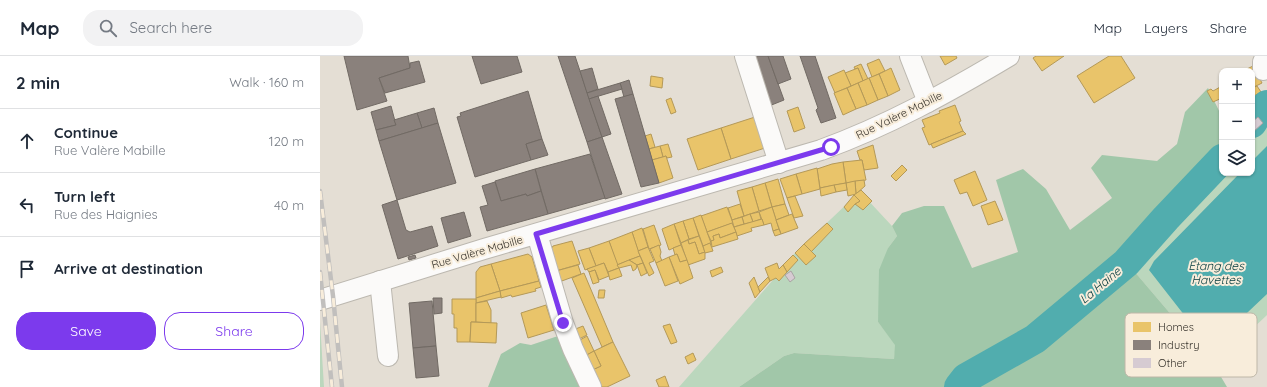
<!DOCTYPE html>
<html lang="en">
<head>
<meta charset="utf-8">
<style>
  body { margin:0; font-family:Quicksand,sans-serif; background:#f2f2f3; color:#1f2937 }
  .controls { position:absolute; right:12px; top:12px; display:grid; overflow:hidden; border-radius:8px; box-shadow:0 1px 3px #0004 }
  .controls button { width:36px; height:36px; display:grid; place-items:center; padding:0; border:0; border-bottom:1px solid #e0e1e3; background:#fff; color:#1f2937; font:20px sans-serif }
  .stop { position:absolute; width:12px; height:12px; margin:-9px; border:3px solid #7c3aed; border-radius:50%; background:#fff }
  .stop.end { background:#7c3aed; border-color:#fff; box-shadow:0 1px 4px #0008 }
  .list { margin:0; padding:0; list-style:none }
  h2 { display:flex; justify-content:space-between; align-items:center; height:52px; margin:0; padding:0 16px; font-size:17px }
  h2 small { font-size:13px; font-weight:400; color:#747a83 }
  .list li { display:grid; grid-template-columns:26px 1fr auto; gap:12px; align-items:center; box-sizing:border-box; height:64px; padding:0 16px; border-top:1px solid #e0e1e3 }
  .list b { display:block; font-size:15px; white-space:nowrap }
  .list p { margin:0; font-size:13px; white-space:nowrap; color:#747a83 }
  .list em { font-size:13px; font-style:normal; color:#747a83 }
  .actions { display:flex; gap:8px; padding:12px 16px }
  .actions a { flex:1; padding:9px 0; border:1px solid #7c3aed; border-radius:16px; text-align:center; font-size:14px; color:#7c3aed }
  .actions .main { background:#7c3aed; color:#fff }
  .icon { flex:none; width:22px; height:22px; fill:none; stroke:currentColor; stroke-width:2; stroke-linecap:round; stroke-linejoin:round }
  .map { position:relative; flex:none; width:947px; height:331px; overflow:hidden }
  header { display:flex; align-items:center; gap:24px; box-sizing:border-box; height:56px; padding:0 20px; background:#fff; border-bottom:1px solid #e0e1e3 }
  header strong { font-size:19px }
  nav { display:flex; gap:22px; margin-inline-start:auto; font-size:14px }
  .search { width:280px; height:36px; background:#f2f2f3; display:flex; align-items:center; gap:10px; box-sizing:border-box; padding:0 14px; border-radius:16px; color:#747a83; font-size:15px }
  main { display:flex }
  aside { flex:1; background:#fff }
  .map>svg:first-child { display:block }
  .green { fill:#bbd7bd }
  .forest { fill:#a1c7a9 }
  .water { fill:#51adae }
  .homes { fill:#e9c46a; stroke:#b49958 }
  .industry { fill:#8a817c; stroke:#716a64 }
  .lines { fill:none; stroke-linecap:round; stroke-linejoin:round }
  .river { stroke:#51adae; stroke-width:30 }
  .building { fill:#d6cbd2; stroke:#aaa5a4 }
  .minor-casing { stroke:#bcb8b0; stroke-width:22 }
  .minor { stroke:#fbfaf9; stroke-width:20 }
  .rail-casing { stroke:#c1bfbd; stroke-width:4.5 }
  .rail { stroke:#f8eddb; stroke-width:3; stroke-dasharray:9; stroke-linecap:butt }
  .route { stroke:#7c3aed; stroke-width:5 }
  .labels { text-anchor:middle; dominant-baseline:central; stroke-width:4; stroke-linejoin:round; paint-order:stroke }
  .street-label { font-size:11px; fill:#38342d; stroke:#f8eddb }
  .water-label { font-size:12px; font-style:italic; fill:#00383b; stroke:#f8eddb }
  .key { fill:#f8eddb; stroke:#beb6a7; stroke-width:1 }
  .key-label { font-size:11px; fill:#38342d }
</style>
</head>
<body>
<header>
<strong>Map</strong>
<div class="search"><svg class="icon" aria-label="search" viewBox="0 0 24 24"><circle cx="10" cy="10" r="6"/><path d="M15 15l6 6"/></svg>Search here</div>
<nav><a>Map</a><a>Layers</a><a>Share</a></nav>
</header>
<main>
<aside>
<h2>2 min<small>Walk · 160 m</small></h2>
<ul class="list">
<li><svg class="icon" aria-label="ahead" viewBox="0 0 24 24"><path d="M12 20V5M6 11l6-6 6 6"/></svg><div><b>Continue</b><p>Rue Valère Mabille</p></div><em>120 m</em></li>
<li><svg class="icon" aria-label="left" viewBox="0 0 24 24"><path d="M17 20v-9H6M10 6l-5 5 5 5"/></svg><div><b>Turn left</b><p>Rue des Haignies</p></div><em>40 m</em></li>
<li><svg class="icon" aria-label="arrive" viewBox="0 0 24 24"><path d="M6 21V4h12l-3 4 3 4H6"/></svg><div><b>Arrive at destination</b></div></li>
</ul>
<div class="actions"><a class="main">Save</a><a>Share</a></div>
</aside>
<div class="map">
<svg width="947" height="331" viewBox="0 0 947 331">
  <rect width="100%" height="100%" fill="#e4ded4"/>
  <g class="green">
    <polygon points="947,57 947,259 894,309 814,215 904,117 932,117 932,63"/>
    <polygon points="545,141 572,170 577,180 568,192 558,266 576,289 574,303 474,297 464,300 419,331 359,331 453,224 472,200 531,144"/>
    <polygon points="0,266 4,331 0,331"/>
  </g>
  <g class="forest">
    <polygon points="888,32 902,61 902,117 904,117 814,215 894,309 907,331 419,331 464,300 474,297 574,303 575,289 558,266 559,214 568,192 577,180 572,170 582,157 604,150 624,150 652,212 698,196 676,124 703,113 726,133 750,174 792,142 771,112 782,99 837,105 857,88 865,56"/>
    <polygon points="241,279 264,331 168,331 181,298 200,287 211,289"/>
  </g>
  <polygon class="water" points="947,90 947,238 890,292 829,214 834,205 920,117 932,117 932,105"/>
  <g class="homes">
    <polygon points="620,0 636,0 637,2 625,9"/>
    <polygon points="716,0 744,0 722,15 713,2"/>
    <polygon points="789,0 801,0 815,22 774,47 757,20"/>
    <polygon points="559,3 565,15 552,21 547,8"/>
    <polygon points="541,8 548,23 543,25 538,12 535,13 534,11"/>
    <polygon points="933,10 942,27 932,32 932,15 923,15"/>
    <polygon points="538,12 543,25 531,30 525,17"/>
    <polygon points="571,12 580,34 568,40 559,18"/>
    <polygon points="524,14 531,30 515,37 508,21"/>
    <polygon points="559,18 568,40 558,44 549,22"/>
    <polygon points="331,20 343,22 342,32 330,30"/>
    <polygon points="549,22 558,44 547,49 538,27"/>
    <polygon points="538,27 547,49 536,53 527,32"/>
    <polygon points="902,30 902,42 893,46 887,35 891,33 893,35"/>
    <polygon points="937,30 941,36 932,41 932,32"/>
    <polygon points="527,32 536,53 523,59 514,37"/>
    <polygon points="351,42 356,56 351,58 346,44"/>
    <polygon points="635,49 641,65 639,66 643,75 609,89 602,72 605,71 602,64 620,57 619,55"/>
    <polygon points="478,51 485,72 474,76 467,55"/>
    <polygon points="435,61 445,92 411,103 401,72"/>
    <polygon points="401,72 411,103 378,114 367,83"/>
    <polygon points="643,75 646,78 613,92 611,88"/>
    <polygon points="331,78 335,91 329,93 325,80"/>
    <polygon points="348,88 352,101 347,102 346,100 343,101 340,90"/>
    <polygon points="553,89 558,112 544,114 542,104 540,104 537,95"/>
    <polygon points="340,90 343,101 332,104 329,93"/>
    <polygon points="346,100 353,122 339,127 332,104"/>
    <polygon points="542,104 546,124 526,127 523,106"/>
    <polygon points="523,106 526,127 500,132 497,113 512,108"/>
    <polygon points="582,109 587,114 576,125 571,120"/>
    <polygon points="497,112 500,133 482,138 476,118"/>
    <polygon points="655,115 667,144 653,150 647,136 640,138 634,124"/>
    <polygon points="476,118 482,138 467,142 460,123"/>
    <polygon points="458,123 465,148 452,151 445,127"/>
    <polygon points="544,124 545,130 536,138 535,125"/>
    <polygon points="535,125 536,138 528,140 526,127"/>
    <polygon points="445,127 452,151 439,155 432,131"/>
    <polygon points="526,127 527,134 516,136 514,129"/>
    <polygon points="514,129 516,136 501,140 500,132"/>
    <polygon points="432,131 439,155 424,160 417,135"/>
    <polygon points="541,134 552,145 543,154 535,148 540,145 534,139"/>
    <polygon points="534,139 540,145 535,148 528,156 524,151"/>
    <polygon points="475,140 483,160 474,162 467,142"/>
    <polygon points="675,145 683,164 668,169 661,150"/>
    <polygon points="420,148 424,160 412,164 408,152"/>
    <polygon points="465,148 469,159 456,164 452,151"/>
    <polygon points="407,151 413,167 387,176 381,160"/>
    <polygon points="452,151 459,173 453,175 451,167 444,169 439,156"/>
    <polygon points="439,156 441,163 433,166 430,158"/>
    <polygon points="430,158 433,166 424,168 422,161"/>
    <polygon points="472,158 478,172 461,178 456,164"/>
    <polygon points="381,159 391,187 383,190 373,162"/>
    <polygon points="422,161 424,168 414,171 412,164"/>
    <polygon points="373,162 379,180 369,183 363,165"/>
    <polygon points="442,163 444,169 431,172 432,175 417,180 414,171"/>
    <polygon points="363,165 369,183 361,187 354,168"/>
    <polygon points="412,167 416,176 400,182 399,178 393,180 394,184 391,185 387,176"/>
    <polygon points="507,167 513,173 491,196 484,188"/>
    <polygon points="354,168 361,189 349,194 342,173"/>
    <polygon points="334,169 341,189 329,193 323,173"/>
    <polygon points="322,172 328,191 318,195 312,176"/>
    <polygon points="459,173 461,178 455,180 453,175"/>
    <polygon points="312,176 320,200 297,209 289,185"/>
    <polygon points="416,176 418,183 392,191 391,185 394,184 393,180 399,178 400,182"/>
    <polygon points="379,180 385,196 379,198 375,186 369,188 368,184"/>
    <polygon points="368,184 369,188 375,186 379,198 385,196 385,203 368,209 361,187"/>
    <polygon points="252,185 260,208 236,215 230,195 233,190"/>
    <polygon points="289,185 299,212 288,216 284,207 276,210 269,192"/>
    <polygon points="390,187 393,195 385,197 383,190"/>
    <polygon points="484,188 496,200 486,209 475,197"/>
    <polygon points="339,189 341,196 340,200 342,205 336,207 330,193"/>
    <polygon points="361,189 367,204 360,206 357,198 355,199 353,192"/>
    <polygon points="328,191 334,205 329,207 334,217 329,220 318,195"/>
    <polygon points="269,192 276,210 265,214 258,195"/>
    <polygon points="208,198 212,201 219,225 180,235 171,208"/>
    <polygon points="357,198 360,206 367,204 373,222 360,228 349,201"/>
    <polygon points="473,199 478,204 467,216 463,209"/>
    <polygon points="320,200 323,207 317,209 309,204"/>
    <polygon points="349,201 358,225 345,230 336,207"/>
    <polygon points="309,204 317,209 316,213 313,215 311,209 299,212 297,209"/>
    <polygon points="284,207 289,220 279,224 275,214 269,216 267,213"/>
    <polygon points="323,207 327,217 321,220 317,209"/>
    <polygon points="457,207 459,213 463,209 467,216 459,225 456,222 450,225 445,212"/>
    <polygon points="171,208 180,235 156,242 156,216 160,211"/>
    <polygon points="258,209 261,218 239,226 236,215"/>
    <polygon points="401,211 403,216 392,221 390,215"/>
    <polygon points="299,212 302,220 290,224 288,216"/>
    <polygon points="275,214 279,226 273,228 269,216"/>
    <polygon points="264,217 293,286 282,291 252,222"/>
    <polygon points="434,221 440,236 435,242 429,227"/>
    <polygon points="448,221 450,225 440,236 438,231"/>
    <polygon points="219,225 221,231 215,233 216,235 192,241 191,239 181,242 180,235"/>
    <polygon points="279,234 285,234 284,242 278,242"/>
    <polygon points="180,235 181,241 156,247 156,242"/>
    <polygon points="132,243 156,243 156,266 151,266 150,286 137,286 137,272 134,272 134,258 132,258"/>
    <polygon points="167,245 171,254 171,267 156,266 156,247"/>
    <polygon points="226,249 234,274 208,282 201,257"/>
    <polygon points="151,266 177,267 176,287 150,286"/>
    <polygon points="350,268 357,286 351,288 343,270"/>
    <polygon points="263,270 267,279 257,284 253,274"/>
    <polygon points="267,280 274,295 263,301 260,284"/>
    <polygon points="293,286 310,320 287,331 278,331 270,315 281,310 274,295"/>
    <polygon points="274,295 281,310 270,315 263,301"/>
    <polygon points="373,297 376,304 368,308 365,301"/>
    <polygon points="345,320 349,331 339,331 336,324"/>
  </g>
  <g class="industry">
    <polygon points="24,0 88,0 90,12 59,22 67,45 37,54"/>
    <polygon points="152,0 197,0 202,16 161,28"/>
    <polygon points="238,0 255,0 282,81 267,86"/>
    <polygon points="432,0 448,0 464,44 449,50"/>
    <polygon points="448,0 463,0 471,23 458,28"/>
    <polygon points="480,0 495,0 516,62 501,67 496,54 498,52"/>
    <polygon points="99,5 105,26 65,37 59,22 90,12 90,7"/>
    <polygon points="272,12 278,33 267,37 260,15"/>
    <polygon points="309,24 313,38 304,41 300,27"/>
    <polygon points="300,27 302,33 269,43 267,37"/>
    <polygon points="208,35 222,83 206,88 211,104 155,121 137,61 141,60 140,57"/>
    <polygon points="313,38 339,127 321,131 295,43"/>
    <polygon points="278,40 291,78 282,81 269,43"/>
    <polygon points="71,50 76,69 56,74 51,56"/>
    <polygon points="114,52 118,67 102,72 97,57"/>
    <polygon points="97,57 102,72 59,85 56,74 76,69 74,64"/>
    <polygon points="118,67 136,127 77,144 59,85"/>
    <polygon points="282,81 302,138 285,143 267,86"/>
    <polygon points="222,83 228,99 211,104 206,88"/>
    <polygon points="270,98 285,142 228,158 215,113"/>
    <polygon points="215,113 221,135 207,140 206,138 181,145 175,125"/>
    <polygon points="175,126 181,145 206,138 207,140 221,135 228,158 167,175 160,151 168,149 162,130"/>
    <polygon points="77,144 86,174 90,176 112,170 118,190 78,203 62,149"/>
    <polygon points="144,156 151,180 128,187 121,162"/>
    <polygon points="95,199 96,202 89,204 88,201"/>
    <polygon points="113,242 122,242 122,257 114,258"/>
    <polygon points="112,245 116,290 93,292 89,247"/>
    <polygon points="116,290 119,320 96,322 93,292"/>
  </g>
  <g class="lines">
    <g class="river">
      <polyline points="932,67 939,56 947,49"/>
      <polyline points="639,331 646,322 715,283 806,207 846,162 902,103"/>
    </g>
  </g>
  <g class="building">
    <polygon points="938,61 943,67 932,77 932,66"/>
    <polygon points="471,215 475,222 470,226 465,219"/>
  </g>
  <g class="lines">
    <defs>
      <g id="minor">
        <polyline points="425,0 459,107"/>
        <polyline points="590,0 608,46"/>
        <polyline points="943,14 943,6 946,0"/>
        <polyline points="217,178 243,267 253,293 271,331"/>
        <polyline points="60,225 68,300"/>
        <path d="M 0,244 L 164,193 L 501,94 C 567,70 629,36 689,0"/>
      </g>
    </defs>
    <use href="#minor" class="minor-casing"/>
    <use href="#minor" class="minor"/>
    <defs>
      <g id="rail">
        <polyline points="0,135 13,240 22,331"/>
        <polyline points="0,216 12,331"/>
      </g>
    </defs>
    <use href="#rail" class="rail-casing"/>
    <use href="#rail" class="rail"/>
  </g>
  <g class="lines">
    <polyline class="route" points="243,267 216,178 511,91"/>
  </g>
  <g class="labels">
    <g class="street-label">
      <text transform="translate(579 59) rotate(-26)">Rue Valère Mabille</text>
      <text transform="translate(157 196) rotate(-16)">Rue Valère Mabille</text>
    </g>
    <g class="water-label">
      <text x="896" y="209">Étang des<tspan x="896" dy="14">Havettes</tspan></text>
      <text transform="translate(780 229) rotate(-40)">La Haine</text>
    </g>
  </g>
  <rect x="805" y="257" width="132" height="64" rx="6" class="key"/>
  <rect x="813" y="266" width="18" height="10" fill="#e9c46a"/>
  <rect x="813" y="284" width="18" height="10" fill="#8a817c"/>
  <rect x="813" y="302" width="18" height="10" fill="#d6cbd2"/>
  <g class="key-label">
    <text x="838" y="275">Homes</text>
    <text x="838" y="293">Industry</text>
    <text x="838" y="311">Other</text>
  </g>
</svg>
<div class="controls">
<button>+</button>
<button>−</button>
<button><svg class="icon" aria-label="layers" viewBox="0 0 24 24"><path d="M12 4l9 5-9 5-9-5zM3 14l9 5 9-5"/></svg></button>
</div>
<div class="stop" style="left:511px;top:91px"></div>
<div class="stop end" style="left:243px;top:267px"></div>
</div>
</main>
</body>
</html>
